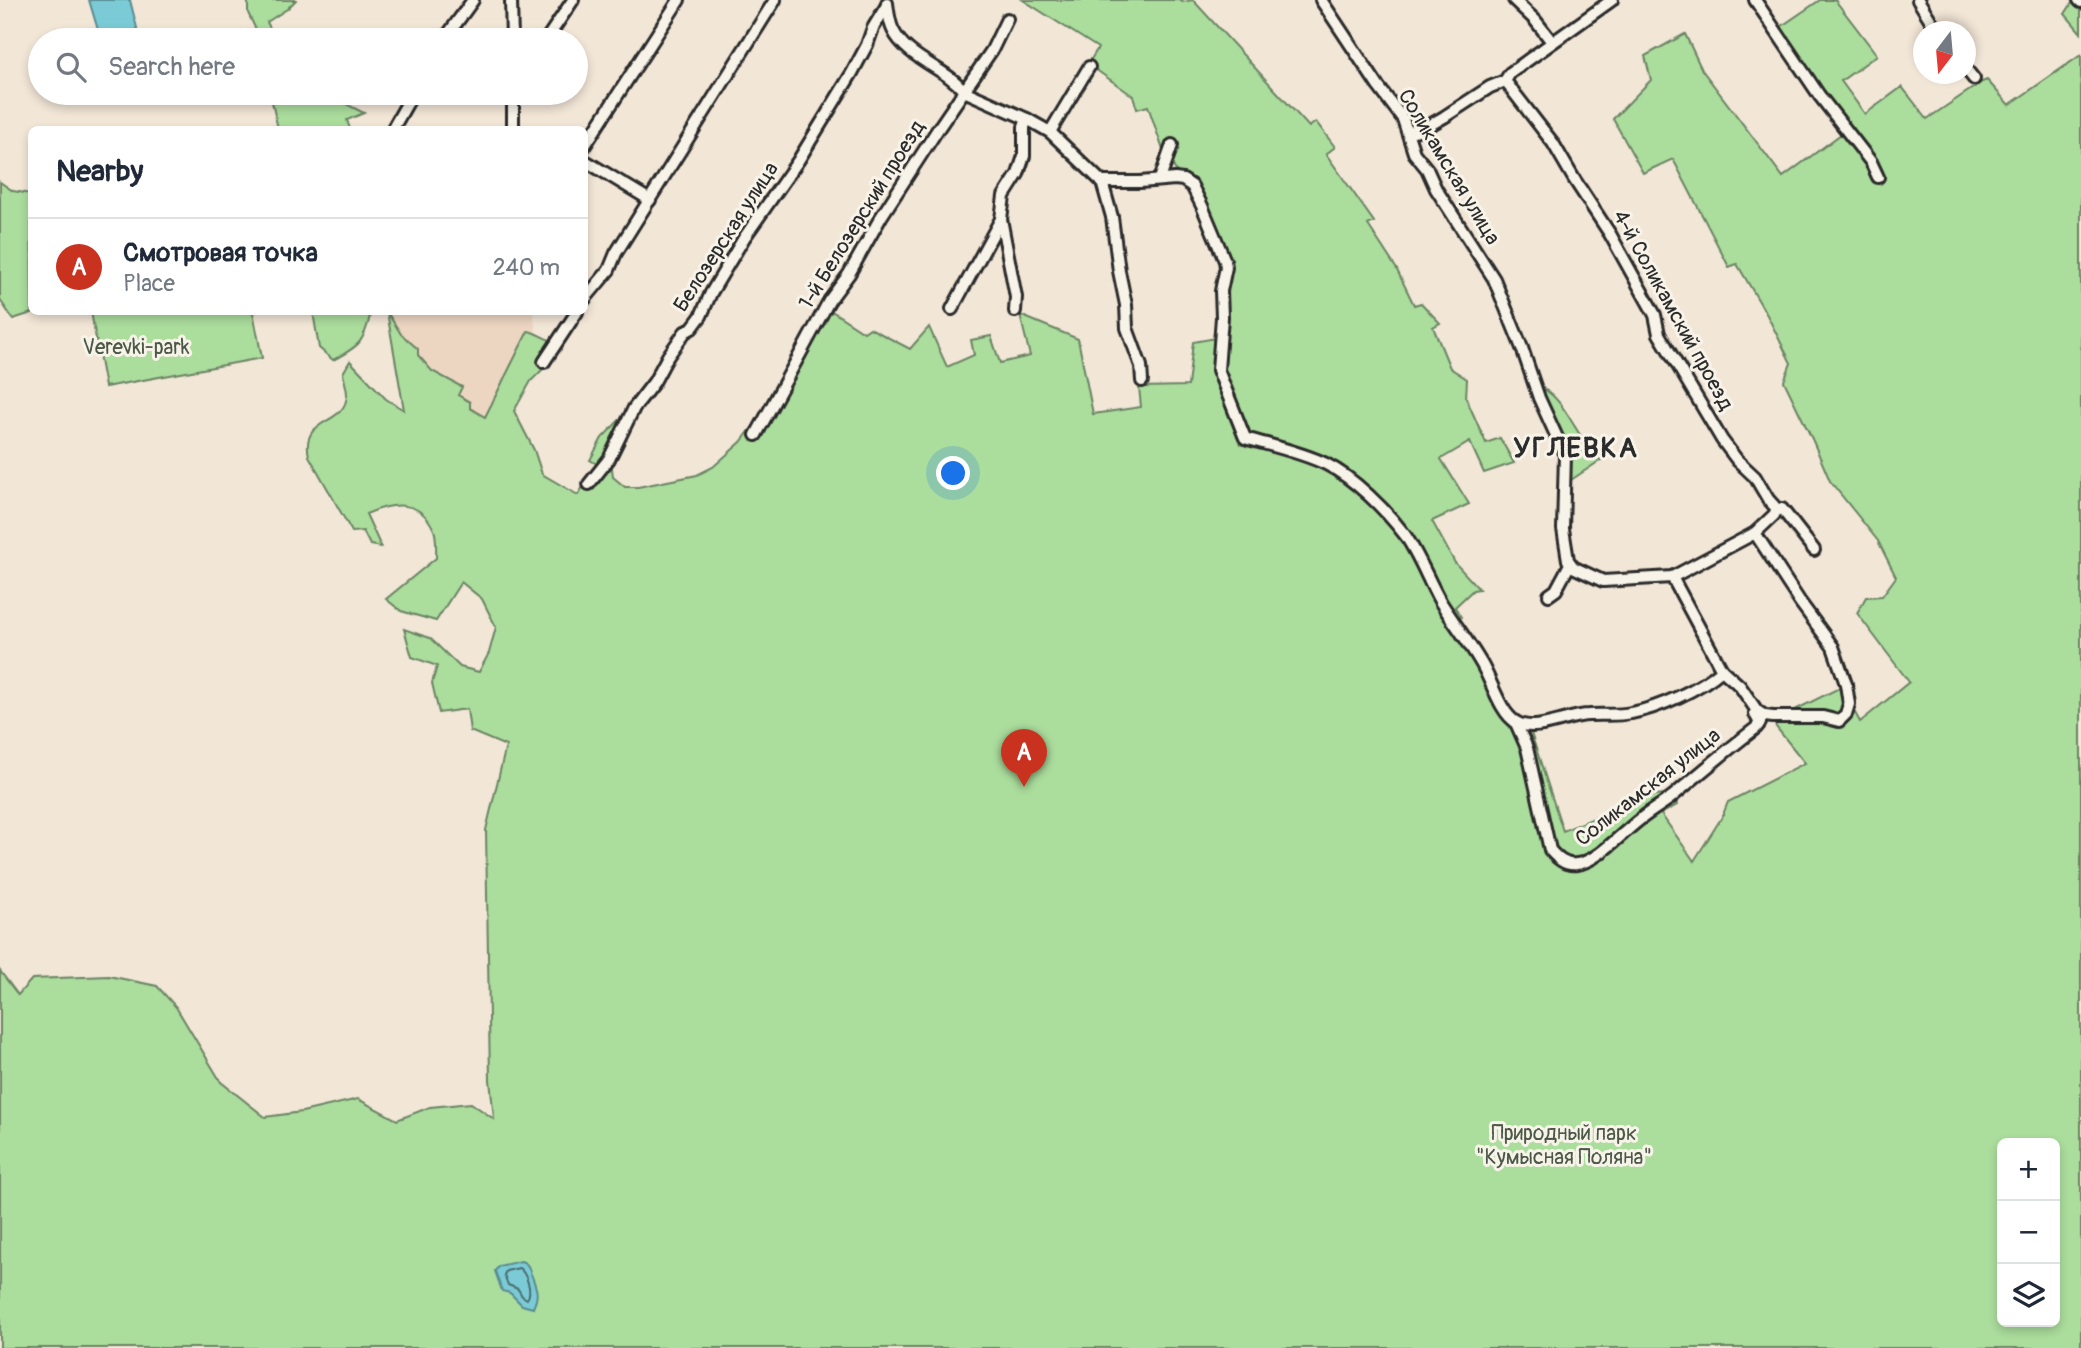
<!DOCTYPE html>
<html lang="en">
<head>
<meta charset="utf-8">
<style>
  body { margin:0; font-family:Pangolin,sans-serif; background:#f6f6f7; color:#1f2937 }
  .controls { position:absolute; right:21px; bottom:21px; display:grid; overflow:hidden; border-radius:10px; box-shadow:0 4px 10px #0003 }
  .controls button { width:63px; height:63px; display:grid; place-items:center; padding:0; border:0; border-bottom:2px solid #e0e1e3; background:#fff; color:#1f2937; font:35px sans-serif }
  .compass { position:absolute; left:1913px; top:21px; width:63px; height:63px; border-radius:50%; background:#fff; box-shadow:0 4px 10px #0003; rotate:196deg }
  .you { position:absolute; left:954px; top:474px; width:24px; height:24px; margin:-18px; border:5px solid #fff; border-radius:50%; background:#1a73e8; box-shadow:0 0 0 10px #1a73e833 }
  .badge { display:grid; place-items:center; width:46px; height:46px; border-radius:50%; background:#c8321e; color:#fff; font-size:23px; font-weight:700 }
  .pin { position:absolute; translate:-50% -58px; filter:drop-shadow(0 2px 4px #0008) }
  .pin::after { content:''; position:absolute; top:37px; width:24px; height:21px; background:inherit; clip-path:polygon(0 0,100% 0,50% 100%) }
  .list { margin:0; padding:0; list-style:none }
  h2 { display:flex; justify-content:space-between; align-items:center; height:91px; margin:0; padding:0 28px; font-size:30px }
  h2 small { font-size:23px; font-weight:400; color:#747a83 }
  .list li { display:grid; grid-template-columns:46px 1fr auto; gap:21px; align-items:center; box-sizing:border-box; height:98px; padding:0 28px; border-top:2px solid #e0e1e3 }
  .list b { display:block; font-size:26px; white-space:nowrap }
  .list p { margin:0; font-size:23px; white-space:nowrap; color:#747a83 }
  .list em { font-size:23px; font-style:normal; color:#747a83 }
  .icon { flex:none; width:38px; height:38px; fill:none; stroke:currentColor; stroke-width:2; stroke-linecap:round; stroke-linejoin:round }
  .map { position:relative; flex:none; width:2081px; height:1348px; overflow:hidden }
  .search { position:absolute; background:#fff; box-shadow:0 4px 10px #0003; left:28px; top:28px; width:560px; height:77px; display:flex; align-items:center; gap:18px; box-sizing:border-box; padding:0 24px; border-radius:38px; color:#747a83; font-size:26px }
  .panel { position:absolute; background:#fff; box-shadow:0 4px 10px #0003; left:28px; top:126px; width:560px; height:189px; border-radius:10px }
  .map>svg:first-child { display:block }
  .built { fill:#ecd6c2 }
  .green { fill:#abdd9d; stroke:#6b8464; stroke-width:2; fill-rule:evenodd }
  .water { fill:#7acbd5; stroke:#5a8b91; stroke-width:2 }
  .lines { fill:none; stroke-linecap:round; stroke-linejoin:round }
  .shore { stroke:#4b6b6f; stroke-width:2 }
  .minor-casing { stroke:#2b2b2b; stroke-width:16 }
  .minor { stroke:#f7f3e8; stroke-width:10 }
  .labels { text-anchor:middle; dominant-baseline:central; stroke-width:6; stroke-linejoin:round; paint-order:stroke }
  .street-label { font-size:21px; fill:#2b2b2b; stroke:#f7f3e8 }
  .park-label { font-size:21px; fill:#4b5848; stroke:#f7f3e8 }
  .district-label { font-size:28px; font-weight:bold; letter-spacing:2px; fill:#2b2b2b; stroke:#f7f3e8 }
</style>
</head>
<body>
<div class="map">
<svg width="2081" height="1348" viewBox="0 0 2081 1348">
  <rect width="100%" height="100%" fill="#f2e6d7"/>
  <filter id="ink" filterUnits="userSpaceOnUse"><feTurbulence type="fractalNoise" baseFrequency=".0143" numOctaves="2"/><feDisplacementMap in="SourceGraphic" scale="14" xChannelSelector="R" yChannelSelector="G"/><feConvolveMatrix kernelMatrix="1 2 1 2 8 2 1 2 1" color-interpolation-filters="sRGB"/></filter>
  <g filter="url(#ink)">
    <polygon class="built" points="388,312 533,312 536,332 527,331 486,417 470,408 458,395 461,387 432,371 418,355 418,349 401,334 390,318"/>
    <g class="green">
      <polygon points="248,0 296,0 287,9 267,22 276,40 258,40 258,34 248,13"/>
      <path d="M 1023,0 L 1180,0 L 1182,2 L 1193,0 L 1309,127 L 1316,122 L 1335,147 L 1326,154 L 1374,222 L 1368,225 L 1396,268 L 1414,305 L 1421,303 L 1440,323 L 1433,327 L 1450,368 L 1467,379 L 1466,398 L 1486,443 L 1500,438 L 1514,463 L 1484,473 L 1470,442 L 1441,459 L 1469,504 L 1432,521 L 1455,563 L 1479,589 L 1473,590 L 1455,607 L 1461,617 L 1457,623 L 1507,710 L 1530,730 L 1563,831 L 1647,796 L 1673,793 L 1677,805 L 1661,814 L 1694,861 L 1722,817 L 1728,802 L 1805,763 L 1776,727 L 1771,712 L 1793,711 L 1841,687 L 1860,722 L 1909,682 L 1857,613 L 1866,597 L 1882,596 L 1896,577 L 1878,541 L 1830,481 L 1813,441 L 1784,381 L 1791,363 L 1767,315 L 1737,264 L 1729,267 L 1673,159 L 1643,173 L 1613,119 L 1651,80 L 1645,56 L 1685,34 L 1702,70 L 1783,177 L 1845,131 L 1773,32 L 1820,0 L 1835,0 L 1877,55 L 1841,81 L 1865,114 L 1902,87 L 1927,119 L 1982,82 L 1987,80 L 2009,105 L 2081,55 L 2081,1348 L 0,1348 L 0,971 L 18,995 L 32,979 L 109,976 L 157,986 L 176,1007 L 221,1082 L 265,1117 L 302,1112 L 358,1099 L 397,1120 L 430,1107 L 471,1103 L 494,1119 L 490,1080 L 486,830 L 506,746 L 470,731 L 467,709 L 439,713 L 432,683 L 437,666 L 412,657 L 404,629 L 430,638 L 460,667 L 479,672 L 489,653 L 496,627 L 482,599 L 461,582 L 436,621 L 401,611 L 386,599 L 436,558 C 436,550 437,537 434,530 C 420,498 392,503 366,514 L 381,547 L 370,545 L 363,531 L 352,532 L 309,456 C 300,416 345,427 347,395 C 347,388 344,380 343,373 L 350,361 L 386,399 L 404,410 L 387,312 L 401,334 L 418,349 L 418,355 L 432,371 L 462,387 L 458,395 L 470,402 L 470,408 L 485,417 L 528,331 C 537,332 546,341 555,341 L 547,365 L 531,381 L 514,411 L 534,450 L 542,474 L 578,495 L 597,464 L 590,460 L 602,438 L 628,411 L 611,459 L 613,477 L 625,487 L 638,487 L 697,475 L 713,467 L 741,442 L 763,413 L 822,307 L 830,310 L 864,332 L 870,328 L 910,349 L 929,327 L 947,367 L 974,355 L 971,340 L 991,336 L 1000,363 L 1030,356 L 1020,315 L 1078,339 L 1093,414 L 1141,407 L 1139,387 L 1188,386 L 1193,342 L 1216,338 L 1222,267 L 1190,187 L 1182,183 L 1178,174 L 1163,150 L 1148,106 L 1137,109 L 1133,96 L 1088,64 L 1098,48 ZM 2002,1143 L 2055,1143 L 2055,1322 L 2002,1322 Z"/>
      <polygon points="2074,0 2081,0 2081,33 2065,14"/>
      <polygon points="270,93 333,93 340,101 364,113 347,120 350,129 278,129"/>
      <polygon points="0,182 13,191 31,194 32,312 35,312 13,319 0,300"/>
      <polygon points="91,312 253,312 262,358 105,387"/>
      <path d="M 313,312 L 371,312 C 364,342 360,346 333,360 L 319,348 Z"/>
      <path d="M 1543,389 C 1565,398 1579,444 1601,460 L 1568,482 L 1567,455 L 1539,391 Z"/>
    </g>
    <g class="water">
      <polygon points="89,0 130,0 140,40 101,40"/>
      <path d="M 521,1261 C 529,1264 528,1267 531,1274 C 536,1288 540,1293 533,1308 L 522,1305 L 510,1293 L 502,1291 L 495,1271 L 499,1266 Z"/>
    </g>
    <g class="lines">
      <path class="shore" d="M 519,1268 C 526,1273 533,1291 527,1299 L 522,1296 L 518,1289 L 508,1285 L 504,1275 L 506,1271 Z"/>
      <defs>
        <g id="minor">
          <polyline points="511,0 512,40"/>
          <polyline points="1321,0 1378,86 1403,119 1414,153 1427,169 1436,189 1494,279 1522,348 1539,398 1565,455 1563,529 1568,560 1573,567 1603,581 1672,577 1678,574 1755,533 1774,515 1777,509"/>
          <polyline points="1514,0 1535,20 1552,42"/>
          <polyline points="1755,0 1819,95 1871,162 1878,177"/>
          <polyline points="1918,0 1938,32"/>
          <polyline points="2079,0 2081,2"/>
          <path d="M 887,3 C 888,11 889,22 893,30 C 907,59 945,67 964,91 L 1027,119 L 1050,132 L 1102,182 L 1112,217 L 1119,271 L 1126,305 L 1127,328 L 1141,366 L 1142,381"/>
          <polyline points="444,40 473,0"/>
          <polyline points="546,40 573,0"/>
          <polyline points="1966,69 1974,79"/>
          <polyline points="1505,81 1553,143 1574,179 1610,234 1655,315 1659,334 1722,440 1737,460 1755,477 1768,499 1777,509 1782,509 1814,550"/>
          <polyline points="513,93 513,130"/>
          <polyline points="392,130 413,93"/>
          <polyline points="1050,132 1089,67"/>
          <polyline points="1408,132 1423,129 1444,117 1490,87 1505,81 1510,73 1612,0"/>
          <polyline points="584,147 679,0"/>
          <polyline points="584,160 650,200"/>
          <polyline points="1160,179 1172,145"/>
          <path d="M 1102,182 L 1140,182 L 1175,179 L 1183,180 L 1192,186 L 1202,206 L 1225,261 L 1226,267 L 1221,291 L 1222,317 L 1218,370 L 1245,438 C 1272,446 1301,452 1326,464 C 1354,478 1386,510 1405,535 C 1419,555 1428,580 1440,601 C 1453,622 1469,642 1481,663 C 1491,679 1500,713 1516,722 C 1536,734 1568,715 1589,715 C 1603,714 1617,716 1631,713 C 1659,708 1700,689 1722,670"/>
          <polyline points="584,300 609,270 616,253 775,0"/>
          <polyline points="952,309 1001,219"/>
          <polyline points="1015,311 1016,297 1001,219 1004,196 1018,174 1024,156 1024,127 1027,119"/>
          <polyline points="544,362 577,312"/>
          <polyline points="756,435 829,301 849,274 881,217 938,129 992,50 1007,19"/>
          <polyline points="589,484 609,459 634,408 654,382 668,356 685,332 692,328 701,316 711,293 744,238 798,161 852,73 867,45 873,28 887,5"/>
          <polyline points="1672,577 1722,670 1740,686 1757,711 1765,716 1773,717 1823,717 1839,721 1846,714 1849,704 1846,684 1833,647 1800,602 1755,533"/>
          <polyline points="1549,595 1556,590 1570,564"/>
          <path d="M 1516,723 L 1527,748 L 1550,850 C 1557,858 1565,866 1577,864 C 1597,862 1625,830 1642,818 C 1652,810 1663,804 1673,796 C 1700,773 1727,750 1756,728 L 1760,723 L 1755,714 L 1757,711"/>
        </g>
      </defs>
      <use href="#minor" class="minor-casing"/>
      <use href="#minor" class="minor"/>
    </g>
  </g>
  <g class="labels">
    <g class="street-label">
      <text transform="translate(1449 167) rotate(59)">Соликамская улица</text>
      <text transform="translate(862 215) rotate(-58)">1-й Белозерский проезд</text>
      <text transform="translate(726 237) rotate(-57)">Белозерская улица</text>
      <text transform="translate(1673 310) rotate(61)">4-й Соликамский проезд</text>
      <text transform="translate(1648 787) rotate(-38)">Соликамская улица</text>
    </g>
    <g class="park-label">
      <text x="136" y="347">Verevki-park</text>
      <text x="1564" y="1133">Природный парк<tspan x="1564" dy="24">"Кумысная Поляна"</tspan></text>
    </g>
    <g class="district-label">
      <text x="1576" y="448">УГЛЕВКА</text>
    </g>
  </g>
</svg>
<div class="controls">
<button>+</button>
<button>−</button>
<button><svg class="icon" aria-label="layers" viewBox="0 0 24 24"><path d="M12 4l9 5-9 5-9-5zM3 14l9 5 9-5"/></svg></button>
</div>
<svg class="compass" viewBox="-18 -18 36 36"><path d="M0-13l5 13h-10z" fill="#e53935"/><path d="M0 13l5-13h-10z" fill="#747a83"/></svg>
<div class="you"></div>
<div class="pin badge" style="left:1024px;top:787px">A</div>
<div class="search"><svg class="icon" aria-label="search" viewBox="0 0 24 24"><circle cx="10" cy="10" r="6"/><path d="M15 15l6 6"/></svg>Search here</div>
<section class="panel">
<h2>Nearby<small></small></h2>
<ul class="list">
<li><span class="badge">A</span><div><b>Смотровая точка</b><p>Place</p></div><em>240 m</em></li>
</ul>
</section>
</div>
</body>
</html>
